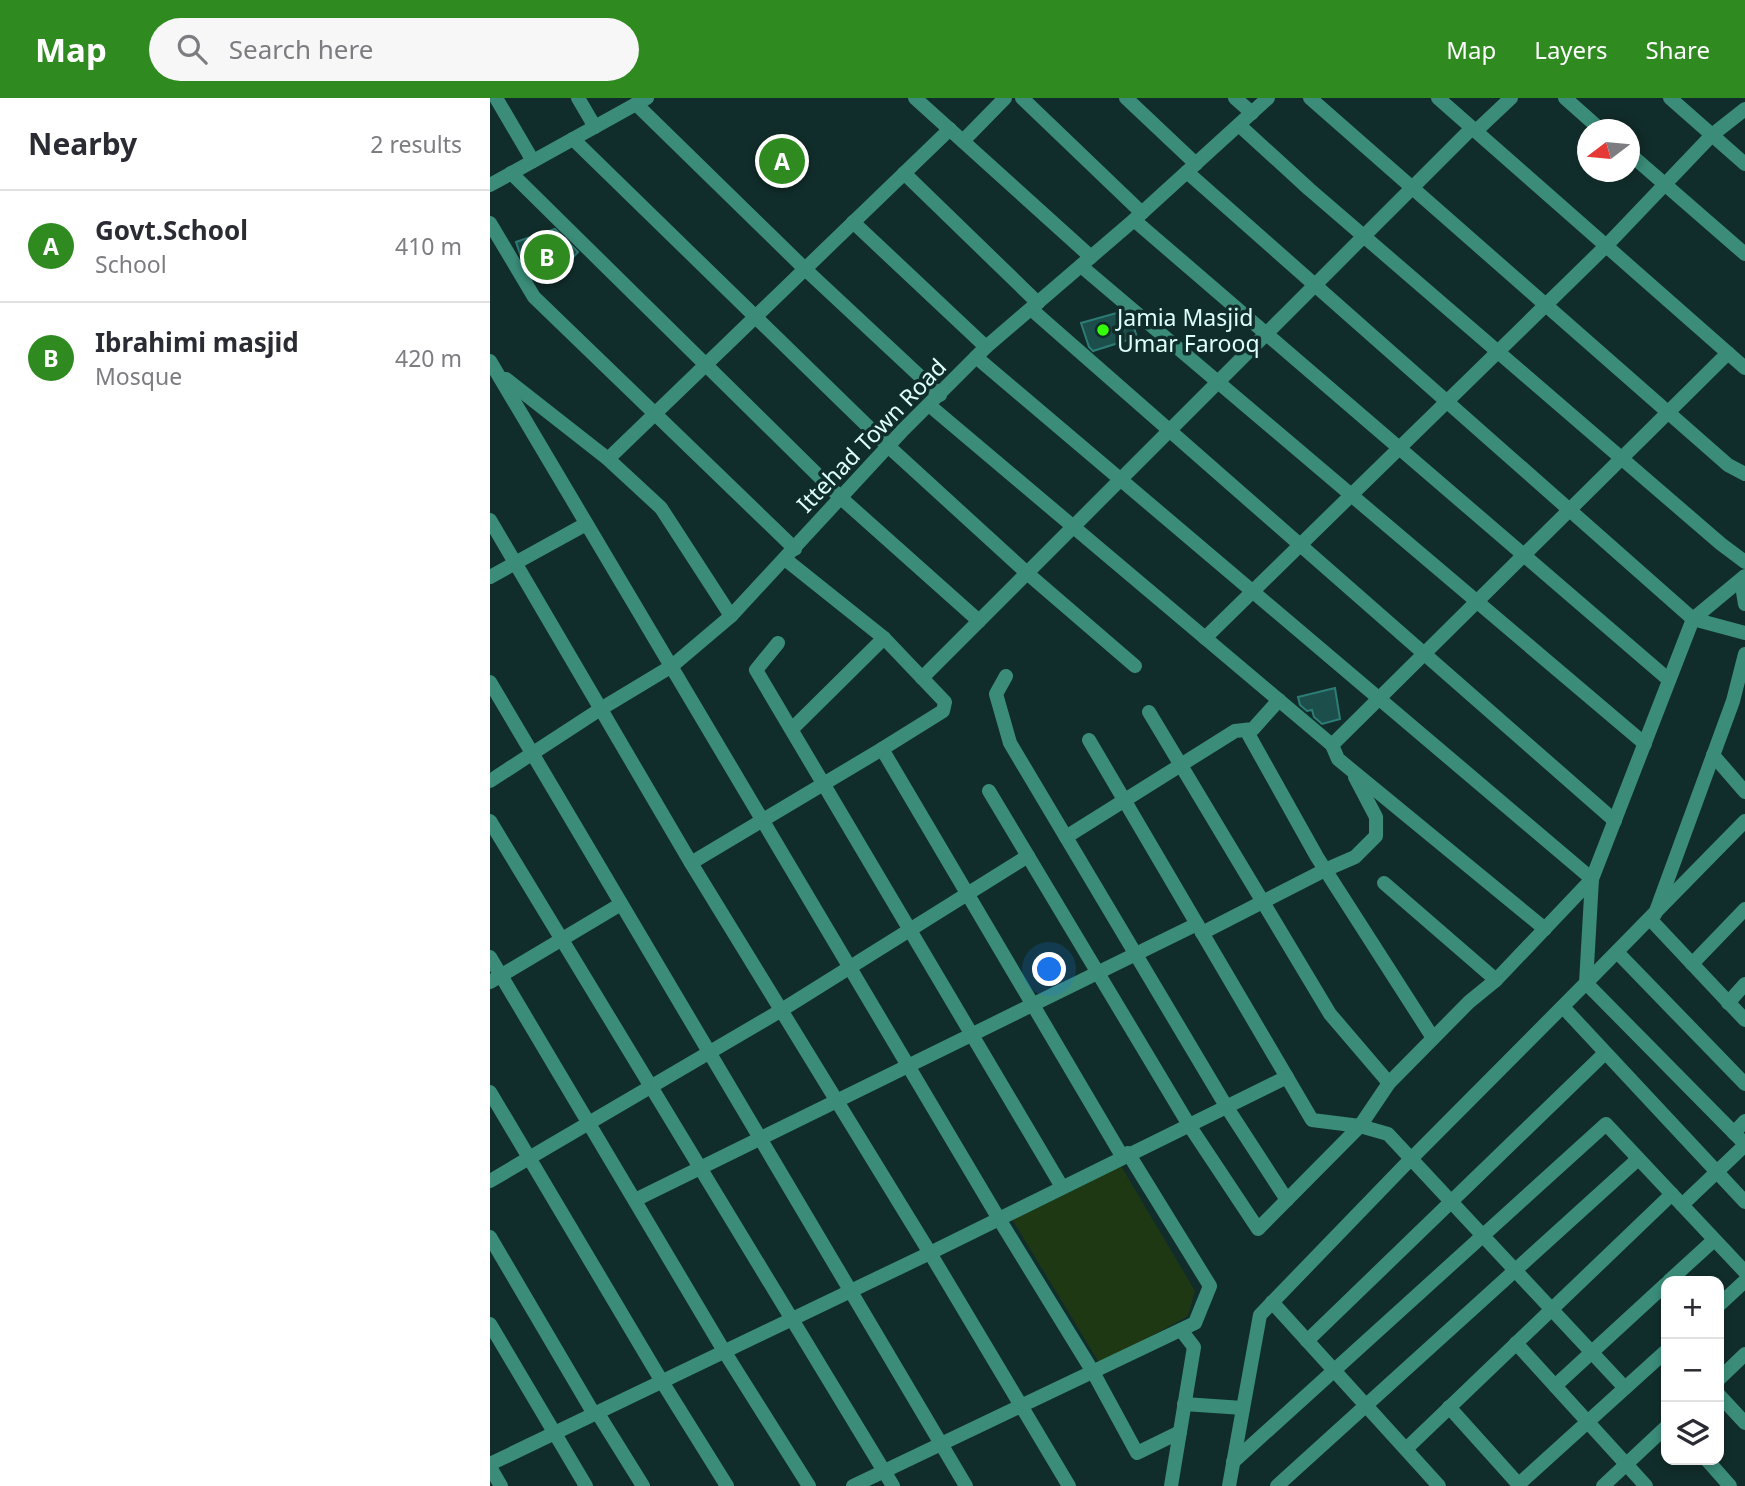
<!DOCTYPE html>
<html lang="en">
<head>
<meta charset="utf-8">
<style>
  body { margin:0; font-family:"Noto Sans",sans-serif; background:#f7f7f7; color:#2b2b33 }
  .controls { position:absolute; right:21px; bottom:21px; display:grid; overflow:hidden; border-radius:14px; box-shadow:0 4px 10px #0003 }
  .controls button { width:63px; height:63px; display:grid; place-items:center; padding:0; border:0; border-bottom:2px solid #e1e1e2; background:#fff; color:#2b2b33; font:35px sans-serif }
  .compass { position:absolute; left:1087px; top:21px; width:63px; height:63px; border-radius:50%; background:#fff; box-shadow:0 4px 10px #0003; rotate:254deg }
  .you { position:absolute; left:560px; top:872px; width:24px; height:24px; margin:-18px; border:5px solid #fff; border-radius:50%; background:#1a73e8; box-shadow:0 0 0 10px #1a73e833 }
  .badge { display:grid; place-items:center; width:46px; height:46px; border-radius:50%; background:#2f8a20; color:#fff; font-size:23px; font-weight:700 }
  .pin { position:absolute; translate:-50% -50%; border:4px solid #fff; box-shadow:0 2px 7px #0006 }
  .list { margin:0; padding:0; list-style:none }
  h2 { display:flex; justify-content:space-between; align-items:center; height:91px; margin:0; padding:0 28px; font-size:30px }
  h2 small { font-size:23px; font-weight:400; color:#7c7c81 }
  .list li { display:grid; grid-template-columns:46px 1fr auto; gap:21px; align-items:center; box-sizing:border-box; height:112px; padding:0 28px; border-top:2px solid #e1e1e2 }
  .list b { display:block; font-size:26px; white-space:nowrap }
  .list p { margin:0; font-size:23px; white-space:nowrap; color:#7c7c81 }
  .list em { font-size:23px; font-style:normal; color:#7c7c81 }
  .icon { flex:none; width:38px; height:38px; fill:none; stroke:currentColor; stroke-width:2; stroke-linecap:round; stroke-linejoin:round }
  .map { position:relative; flex:none; width:1255px; height:1388px; overflow:hidden }
  header { display:flex; align-items:center; gap:42px; box-sizing:border-box; height:98px; padding:0 35px; background:#2f8a20; color:#fff }
  header strong { font-size:33px }
  nav { display:flex; gap:38px; margin-inline-start:auto; font-size:24px }
  .search { width:490px; height:63px; background:#f7f7f7; display:flex; align-items:center; gap:18px; box-sizing:border-box; padding:0 24px; border-radius:38px; color:#7c7c81; font-size:26px }
  main { display:flex }
  aside { flex:1; background:#fff }
  .map>svg:first-child { display:block }
  .green { fill:#1f3814 }
  .building { fill:#1c4f4b; stroke:#2e7c76; stroke-width:2 }
  .lines { fill:none; stroke-linecap:round; stroke-linejoin:round }
  .minor { stroke:#3b8d7a; stroke-width:14 }
  .tertiary { stroke:#3b8d7a; stroke-width:14 }
  .poi-dot { fill:#34ff09; stroke:#112d2b; stroke-width:2.5 }
  .labels { text-anchor:middle; dominant-baseline:central; stroke-width:7; stroke-linejoin:round; paint-order:stroke }
  .poi-label { font-size:23px; fill:#ddfffa; stroke:#112d2b; text-anchor:start }
  .street-label { font-size:23px; fill:#ddfffa; stroke:#112d2b }
</style>
</head>
<body>
<header>
<strong>Map</strong>
<div class="search"><svg class="icon" aria-label="search" viewBox="0 0 24 24"><circle cx="10" cy="10" r="6"/><path d="M15 15l6 6"/></svg>Search here</div>
<nav><a>Map</a><a>Layers</a><a>Share</a></nav>
</header>
<main>
<aside>
<h2>Nearby<small>2 results</small></h2>
<ul class="list">
<li><span class="badge">A</span><div><b>Govt.School</b><p>School</p></div><em>410 m</em></li>
<li><span class="badge">B</span><div><b>Ibrahimi masjid</b><p>Mosque</p></div><em>420 m</em></li>
</ul>
</aside>
<div class="map">
<svg width="1255" height="1388" viewBox="0 0 1255 1388">
  <rect width="100%" height="100%" fill="#112d2b"/>
  <polygon class="green" points="631,1068 705,1193 698,1218 610,1266 522,1121"/>
  <g class="building">
    <polygon points="65,131 88,154 76,167 74,165 41,176 31,159 26,144"/>
    <polygon points="630,214 642,224 647,239 603,253 599,249 591,225"/>
    <polygon points="845,590 850,621 832,626 824,619 822,612 817,613 810,607 808,599"/>
  </g>
  <g class="lines">
    <g class="minor">
      <polyline points="6,0 43,63"/>
      <polyline points="88,0 105,29"/>
      <polyline points="425,0 601,159"/>
      <polyline points="532,0 652,115"/>
      <polyline points="636,0 706,66"/>
      <polyline points="745,0 762,15"/>
      <polyline points="820,0 1238,367 1255,376"/>
      <polyline points="1075,0 1111,32"/>
      <polyline points="1180,0 1255,66"/>
      <polyline points="146,6 315,171 450,297"/>
      <polyline points="749,27 819,91 1231,446 1255,464"/>
      <polyline points="986,33 1021,0"/>
      <polyline points="83,41 398,348 537,475 645,568"/>
      <polyline points="473,43 515,0"/>
      <polyline points="1140,56 1255,156"/>
      <polyline points="697,74 1203,521 1255,535"/>
      <polyline points="21,75 351,400 489,523"/>
      <polyline points="414,75 548,205"/>
      <polyline points="0,87 157,0"/>
      <polyline points="644,122 1179,582"/>
      <polyline points="363,124 496,249"/>
      <polyline points="0,125 44,199 305,451"/>
      <polyline points="591,168 1155,646"/>
      <polyline points="541,211 1125,723"/>
      <polyline points="486,259 1102,781 1006,882 979,904 899,985 870,1028 768,1131 699,1027 499,693"/>
      <polyline points="0,263 509,1121 603,1274 647,1355 690,1334"/>
      <polyline points="16,281 118,361 171,410 241,518"/>
      <polyline points="439,307 842,647 848,661 1055,831"/>
      <polyline points="118,361 460,31"/>
      <polyline points="295,461 394,540 455,604 453,613 392,651 632,1058"/>
      <polyline points="0,479 96,426"/>
      <polyline points="1251,482 1255,506"/>
      <polyline points="715,540 1116,148 1222,37 1255,11"/>
      <polyline points="288,545 266,572 572,1089"/>
      <polyline points="516,578 506,596 520,645 736,1008 797,1102"/>
      <polyline points="432,580 982,30"/>
      <polyline points="0,584 476,1388"/>
      <polyline points="659,614 840,916 899,985"/>
      <polyline points="302,631 394,540"/>
      <polyline points="756,632 827,759 943,940"/>
      <polyline points="599,642 822,1022 870,1028 898,1036 1135,1290"/>
      <polyline points="842,647 1238,255"/>
      <polyline points="1223,657 1255,694"/>
      <polyline points="0,723 403,1388"/>
      <polyline points="576,739 745,633 763,631 789,602"/>
      <polyline points="201,765 392,651"/>
      <polyline points="894,785 1006,882"/>
      <polyline points="1165,816 1243,603 1255,556"/>
      <polyline points="1160,821 1255,922"/>
      <polyline points="712,835 835,772 865,759 886,738 886,719 865,679"/>
      <polyline points="1127,854 1255,986"/>
      <polyline points="0,859 234,1253 319,1388"/>
      <polyline points="1202,866 1255,811"/>
      <polyline points="0,884 131,806"/>
      <polyline points="1096,885 1255,1046"/>
      <polyline points="1238,905 1255,886"/>
      <polyline points="1073,909 1255,1104"/>
      <polyline points="0,994 171,1282 237,1388"/>
      <polyline points="1244,1035 1255,1023"/>
      <polyline points="0,1083 290,913 538,758"/>
      <polyline points="145,1102 707,826"/>
      <polyline points="1192,1107 1255,1047"/>
      <polyline points="0,1139 104,1316"/>
      <polyline points="1179,1183 1224,1142"/>
      <polyline points="782,1204 949,1388"/>
      <polyline points="1229,1207 1255,1183"/>
      <polyline points="0,1226 96,1388"/>
      <polyline points="817,1243 1115,955"/>
      <polyline points="1026,1245 1156,1388"/>
      <polyline points="1229,1281 1255,1256"/>
      <polyline points="1065,1288 1176,1186"/>
      <polyline points="1229,1297 1255,1325"/>
      <polyline points="694,1306 753,1310"/>
      <polyline points="959,1309 1030,1388"/>
      <polyline points="107,1314 153,1388"/>
      <polyline points="916,1351 1182,1096"/>
      <polyline points="1217,1362 1240,1388"/>
      <polyline points="743,1364 1116,1026 1255,1174"/>
      <polyline points="0,1369 11,1388"/>
      <polyline points="1029,1386 1176,1253"/>
      <polyline points="363,1388 705,1225 720,1188 638,1055"/>
      <polyline points="579,1388 440,1155 797,979"/>
      <polyline points="681,1388 704,1249 691,1232"/>
      <polyline points="787,1388 1148,1061"/>
      <polyline points="1113,1388 1176,1329"/>
    </g>
    <g class="tertiary">
      <polyline points="948,0 1255,270"/>
      <polyline points="0,422 201,765 440,1155 0,1366"/>
      <polyline points="0,683 109,612 182,568 241,518 413,332 496,249 644,122 778,0"/>
      <polyline points="1096,885 1255,723"/>
      <polyline points="739,1388 770,1217 913,1069 1096,885 1102,781 1203,521 1255,478"/>
    </g>
  </g>
  <circle class="poi-dot" cx="613" cy="232" r="7"/>
  <g class="labels">
    <g class="poi-label">
      <text x="627" y="219">Jamia Masjid<tspan x="627" dy="26">Umar Farooq</tspan></text>
    </g>
    <g class="street-label">
      <text transform="translate(381 337) rotate(-46)">Ittehad Town Road</text>
    </g>
  </g>
</svg>
<div class="controls">
<button>+</button>
<button>−</button>
<button><svg class="icon" aria-label="layers" viewBox="0 0 24 24"><path d="M12 4l9 5-9 5-9-5zM3 14l9 5 9-5"/></svg></button>
</div>
<svg class="compass" viewBox="-18 -18 36 36"><path d="M0-13l5 13h-10z" fill="#e53935"/><path d="M0 13l5-13h-10z" fill="#7c7c81"/></svg>
<div class="you"></div>
<div class="pin badge" style="left:292px;top:63px">A</div>
<div class="pin badge" style="left:57px;top:159px">B</div>
</div>
</main>
</body>
</html>
